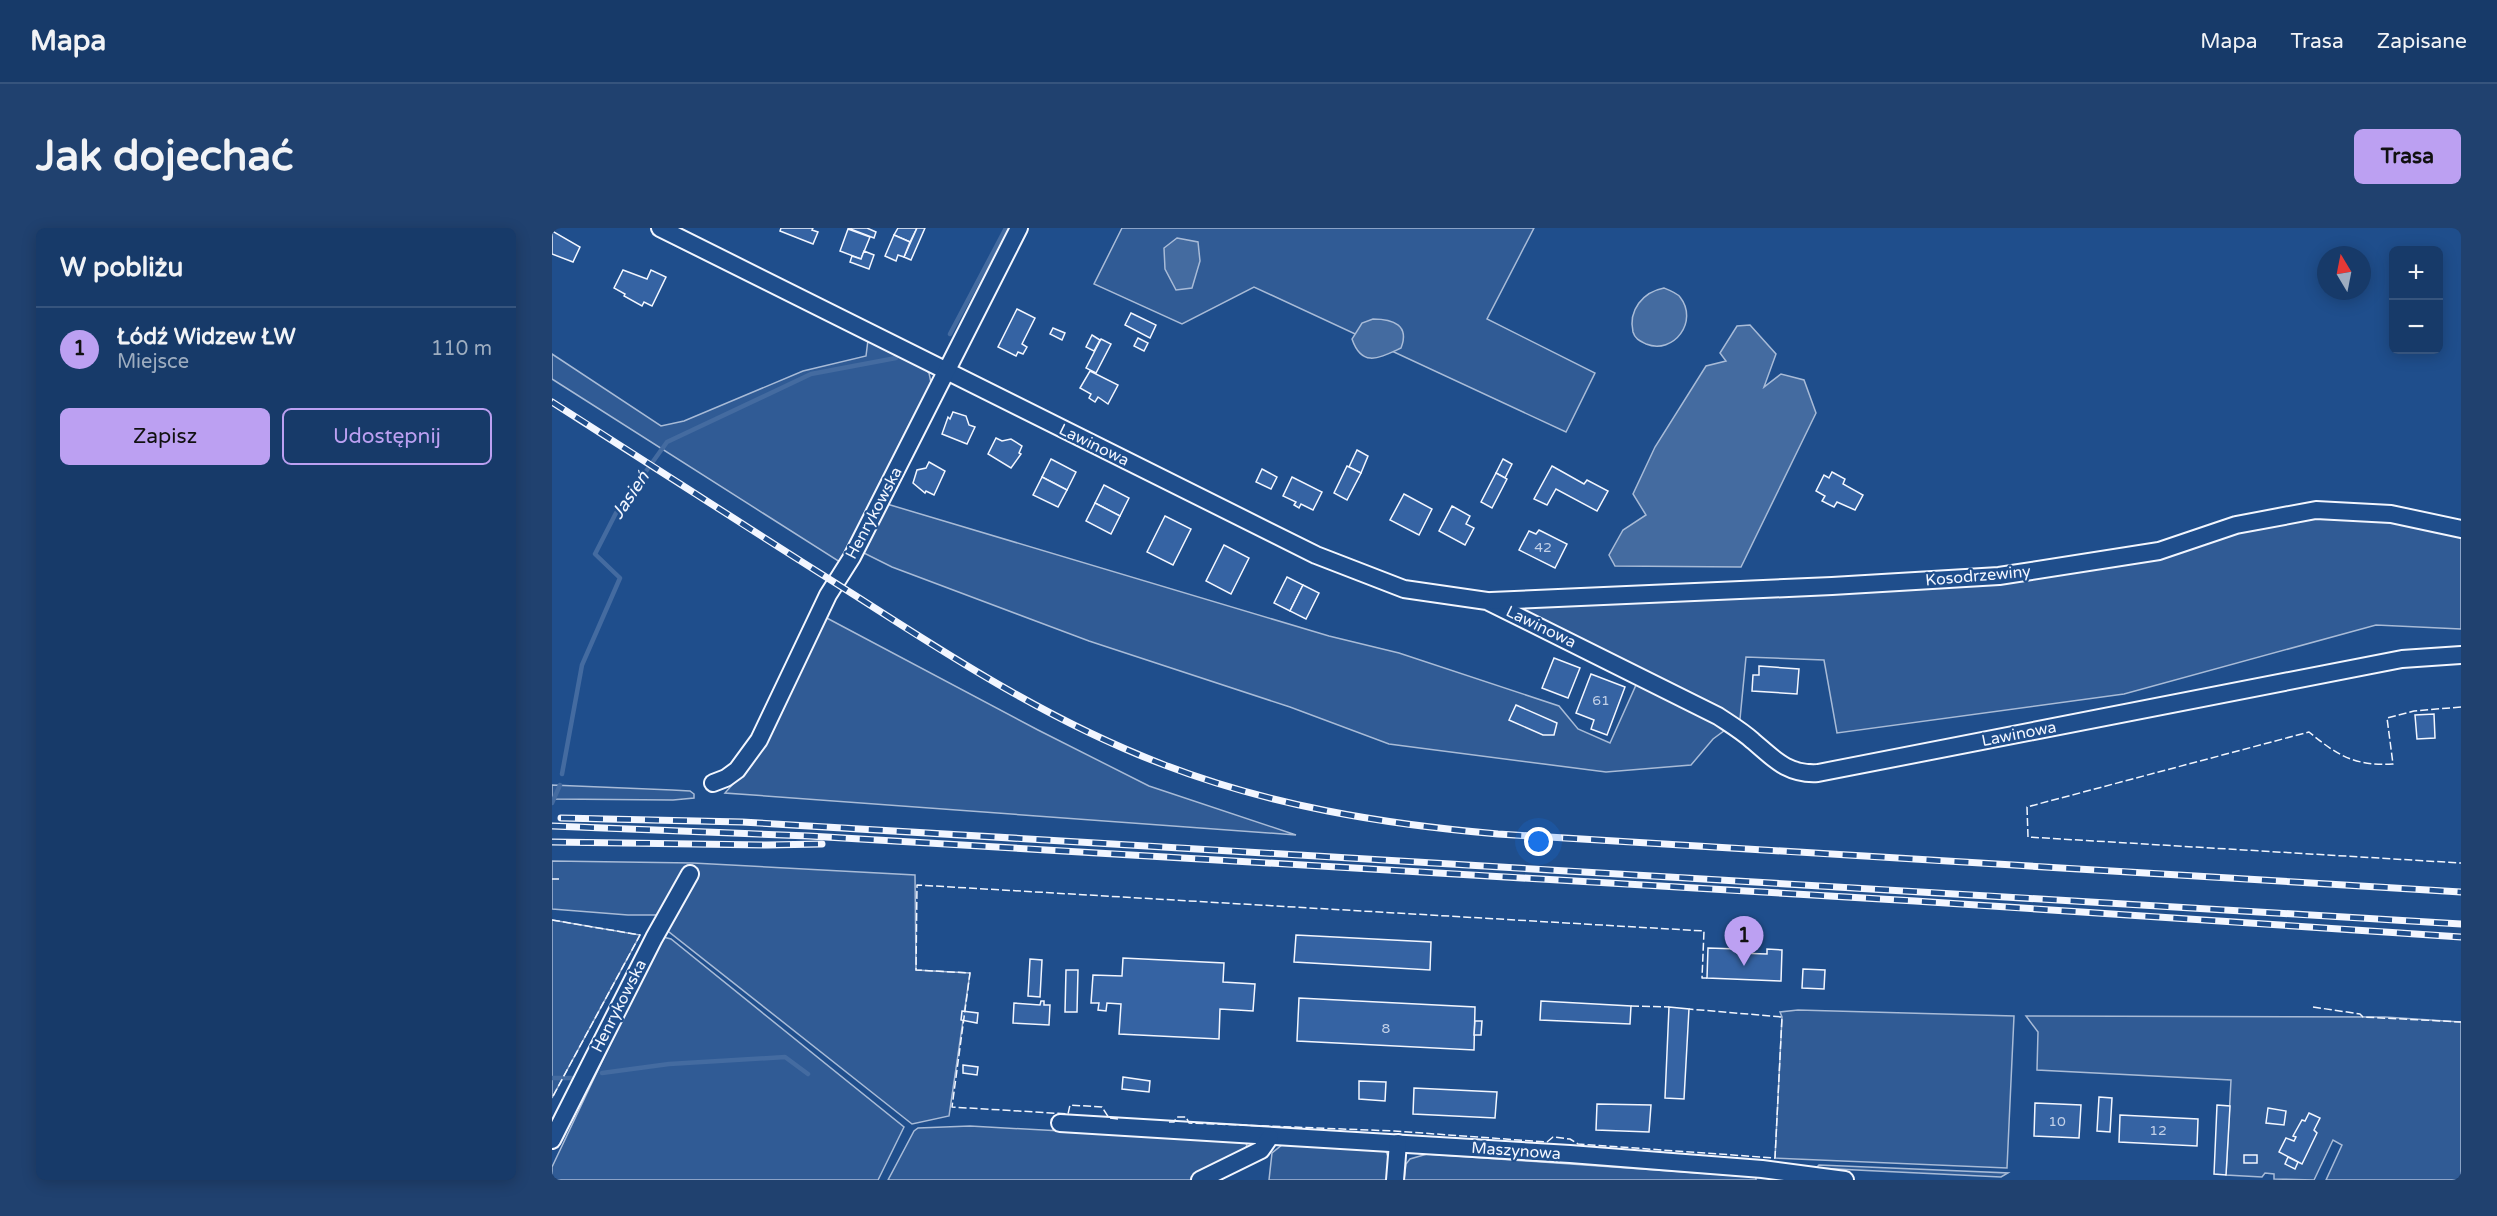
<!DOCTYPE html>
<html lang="pl">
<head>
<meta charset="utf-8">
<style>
  body { margin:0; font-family:"Varela Round",sans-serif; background:#20416f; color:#f1f3f6 }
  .controls { position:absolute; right:18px; top:18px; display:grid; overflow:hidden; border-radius:9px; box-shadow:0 3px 15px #0003 }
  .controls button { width:54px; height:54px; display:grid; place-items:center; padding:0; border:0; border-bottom:2px solid #36547d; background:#173a69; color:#f1f3f6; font:30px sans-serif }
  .compass { position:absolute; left:1765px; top:18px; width:54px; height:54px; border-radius:50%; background:#173a69; box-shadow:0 3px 15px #0003; rotate:350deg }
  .you { position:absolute; left:987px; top:614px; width:21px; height:21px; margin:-15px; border:4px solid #fff; border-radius:50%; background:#1a73e8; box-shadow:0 0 0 9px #1a73e833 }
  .badge { display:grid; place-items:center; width:39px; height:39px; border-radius:50%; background:#bca0f2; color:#111; font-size:20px; font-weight:700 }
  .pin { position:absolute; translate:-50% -50px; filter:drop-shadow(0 2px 3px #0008) }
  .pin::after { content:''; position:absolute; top:32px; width:21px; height:18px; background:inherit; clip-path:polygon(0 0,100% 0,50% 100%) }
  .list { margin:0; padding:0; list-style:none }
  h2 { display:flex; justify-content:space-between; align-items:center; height:78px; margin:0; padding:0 24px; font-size:26px }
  h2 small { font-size:20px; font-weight:400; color:#9eadc0 }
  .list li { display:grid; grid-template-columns:39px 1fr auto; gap:18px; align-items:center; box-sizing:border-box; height:84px; padding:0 24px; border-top:2px solid #36547d }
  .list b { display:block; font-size:22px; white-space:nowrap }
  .list p { margin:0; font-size:20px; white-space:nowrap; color:#9eadc0 }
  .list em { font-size:20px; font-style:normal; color:#9eadc0 }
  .actions { display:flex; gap:12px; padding:18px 24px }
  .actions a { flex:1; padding:14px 0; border:2px solid #bca0f2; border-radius:9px; text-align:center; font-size:21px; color:#bca0f2 }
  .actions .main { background:#bca0f2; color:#111 }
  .map { position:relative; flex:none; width:1909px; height:952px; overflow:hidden; border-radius:9px }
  header { display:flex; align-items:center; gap:36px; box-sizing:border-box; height:84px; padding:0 30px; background:#173a69; border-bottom:2px solid #36547d }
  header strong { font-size:28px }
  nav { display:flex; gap:33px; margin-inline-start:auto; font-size:21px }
  .intro { display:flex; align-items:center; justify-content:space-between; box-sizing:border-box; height:144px; padding:0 36px }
  h1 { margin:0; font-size:42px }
  .button { padding:15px 27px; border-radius:9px; background:#bca0f2; color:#111; font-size:21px; font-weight:700 }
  main { display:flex; gap:36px; padding:0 36px }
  aside { flex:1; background:#173a69; border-radius:9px; box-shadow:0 3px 15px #0003 }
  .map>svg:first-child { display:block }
  .built { fill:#305b95; stroke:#a8bbd7; stroke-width:1.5 }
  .water { fill:#446ba0; stroke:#a8bbd7; stroke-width:1.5 }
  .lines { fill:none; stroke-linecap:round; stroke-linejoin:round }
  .stream { stroke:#446ba0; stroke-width:4.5 }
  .building { fill:#3563a3; stroke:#f2f6ff; stroke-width:1.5 }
  .minor-casing { stroke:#f2f6ff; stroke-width:20 }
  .minor { stroke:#1f4e8c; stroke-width:16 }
  .rail-casing { stroke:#f2f6ff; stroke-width:7 }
  .rail { stroke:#1f4e8c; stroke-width:4.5; stroke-dasharray:14; stroke-linecap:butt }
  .fence { stroke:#f2f6ff; stroke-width:1.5; stroke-dasharray:8 3; stroke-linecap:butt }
  .labels { text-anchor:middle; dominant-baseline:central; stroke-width:4.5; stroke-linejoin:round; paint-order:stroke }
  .number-label { font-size:14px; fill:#c3d1e8 }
  .street-label { font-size:16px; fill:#f2f6ff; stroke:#1f4e8c }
  .water-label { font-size:18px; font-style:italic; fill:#f2f6ff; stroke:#1f4e8c }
</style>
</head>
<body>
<header>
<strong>Mapa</strong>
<nav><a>Mapa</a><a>Trasa</a><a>Zapisane</a></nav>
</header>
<div class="intro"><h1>Jak dojechać</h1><a class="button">Trasa</a></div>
<main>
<aside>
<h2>W pobliżu<small></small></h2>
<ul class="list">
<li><span class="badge">1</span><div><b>Łódź Widzew ŁW</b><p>Miejsce</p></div><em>110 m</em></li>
</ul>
<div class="actions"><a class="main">Zapisz</a><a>Udostępnij</a></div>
</aside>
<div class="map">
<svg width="1909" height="952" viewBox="0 0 1909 952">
  <rect width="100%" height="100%" fill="#1f4e8c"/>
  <g class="built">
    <polygon points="570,0 982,0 935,91 1043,145 1014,204 702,59 630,96 542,56"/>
    <polygon points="316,112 371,139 377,145 380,159 321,269 335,276 777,408 847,425 1007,478 1026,501 1058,515 1088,448 935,373 1447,348 1764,282 1909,301 1909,401 1824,397 1572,466 1285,505 1272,432 1194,429 1188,491 1161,511 1139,537 1054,544 837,516 738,479 537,413 340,339 300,319 291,336 0,151 0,126 109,198 132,193 251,143 314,128"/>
    <polygon points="271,388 486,502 597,558 744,607 173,565 200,534"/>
    <polygon points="0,557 120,562 138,563 142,566 142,570 121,572 0,571"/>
    <polygon points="0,633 141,635 363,647 364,742 418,745 397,888 360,896 107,696 115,682 105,687 76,687 0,681"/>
    <polygon points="0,692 88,707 0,870"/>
    <polygon points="111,709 119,711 352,899 326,952 0,952 0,939 108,711"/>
    <polygon points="1246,782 1462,788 1455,940 1223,930 1230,789 1228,784"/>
    <polygon points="1474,788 1833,789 1909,794 1909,952 1774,952 1790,917 1781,912 1762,952 1722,951 1722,946 1713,945 1710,949 1674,947 1679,852 1485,842 1486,804"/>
    <polygon points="418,898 692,913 695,917 691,926 638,952 336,952 362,903 366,900"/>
    <polygon points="739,915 834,923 838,935 836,952 717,952 720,925 730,917"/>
    <polygon points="875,926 1204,949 1204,952 852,952 854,936 858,931"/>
    <polygon points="1267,937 1456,945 1449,949 1264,940"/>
  </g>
  <g class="water">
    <polygon points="625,10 646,14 648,33 640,60 624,62 613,41 612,20"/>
    <path d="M 1112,60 C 1117,62 1125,65 1128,69 C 1147,93 1122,127 1094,116 C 1088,113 1083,111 1081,104 C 1076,82 1091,64 1112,60 Z"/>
    <path d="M 821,91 C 841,91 858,97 849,120 C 827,130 810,140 800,111 L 810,95 Z"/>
    <polygon points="1198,97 1224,126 1212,159 1229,146 1252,152 1264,185 1189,339 1063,338 1057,327 1071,302 1094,287 1081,266 1103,219 1154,138 1174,133 1168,125 1185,98"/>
  </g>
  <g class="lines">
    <g class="stream">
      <polyline points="398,106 454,0"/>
      <polyline points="10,546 30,437 68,350 43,326 64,285 115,214 259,146 344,130"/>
      <polyline points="0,575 8,557"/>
      <polyline points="50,845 117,836 233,829 256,846"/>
      <polyline points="0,850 20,850"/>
    </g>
  </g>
  <g class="building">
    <polygon points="229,0 261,0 260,2 266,4 261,16 228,3"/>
    <polygon points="296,0 315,0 324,4 322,10"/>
    <polygon points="346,0 365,0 358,14 342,7"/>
    <polygon points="365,0 373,0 359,32 352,29"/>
    <polygon points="296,1 318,9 309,31 288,23"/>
    <polygon points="0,3 28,19 21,34 0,26"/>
    <polygon points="342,7 358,14 352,29 346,27 344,33 333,28"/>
    <polygon points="312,23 322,27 317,41 298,34 300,28 309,31"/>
    <polygon points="71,42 95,51 99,42 114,49 100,78 92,74 90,78 72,68 73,66 62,60"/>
    <polygon points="465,81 483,90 470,116 475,119 471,126 466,124 464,128 446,119"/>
    <polygon points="579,85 604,97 598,110 573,97"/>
    <polygon points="501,100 513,105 510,112 498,106"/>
    <polygon points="540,107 548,112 542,123 534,119"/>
    <polygon points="586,110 596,115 592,123 582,118"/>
    <polygon points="549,111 559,116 544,145 534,140"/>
    <polygon points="538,143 566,157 556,176 546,169 543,174 537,170 539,166 528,160"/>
    <polygon points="401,184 414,188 417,197 423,199 415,216 390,206 396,189 398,191"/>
    <polygon points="444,210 450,213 459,211 470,218 467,225 469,226 459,240 436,226"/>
    <polygon points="805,222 816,228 809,245 797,239"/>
    <polygon points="499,231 524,244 515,262 490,249"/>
    <polygon points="951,231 960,236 953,250 944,245"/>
    <polygon points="377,234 393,243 382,267 374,263 373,265 361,255 365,242 374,240"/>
    <polygon points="795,238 809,245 795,272 782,265"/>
    <polygon points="1000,238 1032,256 1035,252 1056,263 1045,283 1004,261 995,277 982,271"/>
    <polygon points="710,241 725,249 719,261 704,254"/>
    <polygon points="1280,244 1293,251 1291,256 1311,267 1303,282 1285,274 1282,279 1270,273 1273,268 1264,263 1272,247 1277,250"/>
    <polygon points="944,245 955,251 940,280 929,274"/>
    <polygon points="490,249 515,262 506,279 481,267"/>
    <polygon points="740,249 770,264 761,282 749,276 747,280 742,277 744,274 731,268"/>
    <polygon points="552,257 577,270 568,288 543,275"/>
    <polygon points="852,266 880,281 867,307 838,292"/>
    <polygon points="543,275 568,288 559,306 534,293"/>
    <polygon points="900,278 918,288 914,296 922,300 913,317 887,303"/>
    <polygon points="613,288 639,301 621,337 595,324"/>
    <polygon points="987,302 1015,316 1003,340 967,322 977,303 984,306"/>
    <polygon points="672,317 697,330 679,366 654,353"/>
    <polygon points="735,349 751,357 738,383 722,375"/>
    <polygon points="751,357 767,365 754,391 738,383"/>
    <polygon points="1002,430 1028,440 1016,470 990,460"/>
    <polygon points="1207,438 1247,441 1245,466 1200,463 1201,447 1207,447"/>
    <polygon points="1039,446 1073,459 1055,507 1039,501 1042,492 1024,485"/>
    <polygon points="964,477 1005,495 1002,507 991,507 957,492"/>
    <polygon points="1882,486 1883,510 1865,511 1863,487"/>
    <polygon points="744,707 879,714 878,742 742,734"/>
    <polygon points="1156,720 1186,721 1185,725 1215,726 1215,721 1230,722 1229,753 1155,750"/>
    <polygon points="571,730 672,735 671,754 703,756 701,783 668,781 667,811 567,806 569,776 555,775 554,783 546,782 547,775 539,775 541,747 570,748"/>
    <polygon points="478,731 490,732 488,769 476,768"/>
    <polygon points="1251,741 1273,742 1272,761 1250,760"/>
    <polygon points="514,742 526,742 525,784 513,784"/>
    <polygon points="747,770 923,779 922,822 745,813"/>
    <polygon points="489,773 492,773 492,777 498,777 497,797 461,795 462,775 488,777"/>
    <polygon points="989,773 1079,778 1078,796 988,792"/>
    <polygon points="1117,779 1137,781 1132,871 1113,870"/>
    <polygon points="410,783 426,785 425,795 409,792"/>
    <polygon points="923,793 930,793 929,807 922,807"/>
    <polygon points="411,837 426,839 425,847 411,845"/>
    <polygon points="571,849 598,853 597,864 570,861"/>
    <polygon points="807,853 834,854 833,873 807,871"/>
    <polygon points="862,860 945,864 943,890 861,886"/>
    <polygon points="1547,869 1560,870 1558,904 1545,903"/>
    <polygon points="1483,875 1529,877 1527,910 1482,908"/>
    <polygon points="1045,876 1099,877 1097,904 1044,902"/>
    <polygon points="1665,877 1678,878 1674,947 1662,946"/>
    <polygon points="1716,880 1734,883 1732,897 1714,895"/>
    <polygon points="1757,885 1768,890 1762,902 1765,905 1750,936 1727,924 1734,910 1742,913 1744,909 1741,908 1750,892 1753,893"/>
    <polygon points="1568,887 1646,891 1645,918 1567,914"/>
    <rect x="1692" y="927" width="13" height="8"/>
    <polygon points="1736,929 1746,934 1743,941 1733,936"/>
  </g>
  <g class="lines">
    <defs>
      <g id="minor">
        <path d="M 108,0 L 764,327 L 852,361 L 935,373 L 1166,488 C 1178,496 1190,503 1201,513 C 1222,531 1236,547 1266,545 L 1850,431 L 1909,427"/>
        <polyline points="939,373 1280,358 1447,348 1607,323 1684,297 1764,282 1839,286 1909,301"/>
        <polyline points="161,555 174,550 185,542 207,512 276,367 300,329 467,0"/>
        <polyline points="508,895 1018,926 1210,941 1293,952"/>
        <polyline points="0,912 102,710 138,646"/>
        <polyline points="648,952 709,922 718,909"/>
        <polyline points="843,952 846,915"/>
      </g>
    </defs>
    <use href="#minor" class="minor-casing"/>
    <use href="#minor" class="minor"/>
    <defs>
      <g id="rail">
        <path d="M 0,174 C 101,238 202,304 304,368 C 402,431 500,494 610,536 C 719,578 831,596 946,606 L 1909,664"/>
        <polyline points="9,590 190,594 1909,696"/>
        <polyline points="0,598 257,608 1363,673 1909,709"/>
        <polyline points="0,614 215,617 270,616"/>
      </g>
    </defs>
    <use href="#rail" class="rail-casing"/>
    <use href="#rail" class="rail"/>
    <g class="fence">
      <path d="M 1909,479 L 1862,483 L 1835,490 L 1841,536 C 1803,538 1786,528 1757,504 L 1475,579 L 1476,609 L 1909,635"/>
      <polyline points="0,651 7,651"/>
      <polyline points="0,692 88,707 0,870"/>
      <polyline points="1079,778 1117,779"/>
      <polyline points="1761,779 1808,786 1811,789 1909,794"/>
      <polyline points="566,891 557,890 550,879 518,877 516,886 400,879 418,745 364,742 365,657 1152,703 1150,750 1155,750"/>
      <polyline points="617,894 622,894 625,889 634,889 637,895 842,903 995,914 1001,909 1018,911 1026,916 1223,930 1230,789 1137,781"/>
    </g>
  </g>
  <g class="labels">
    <g class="number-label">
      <text x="991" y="319">42</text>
      <text x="1049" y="472">61</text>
      <text x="834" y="800">8</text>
      <text x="1505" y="893">10</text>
      <text x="1606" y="902">12</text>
    </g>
    <g class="street-label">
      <text transform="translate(542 217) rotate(26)">Lawinowa</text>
      <text transform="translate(322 285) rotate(-62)">Henrykowska</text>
      <text transform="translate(1426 348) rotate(-5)">Kosodrzewiny</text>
      <text transform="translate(989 399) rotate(26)">Lawinowa</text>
      <text transform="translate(1467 506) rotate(-11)">Lawinowa</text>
      <text transform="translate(67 778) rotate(-63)">Henrykowska</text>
      <text transform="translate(964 923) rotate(4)">Maszynowa</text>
    </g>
    <g class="water-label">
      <text transform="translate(78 267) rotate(-56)">Jasień</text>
    </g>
  </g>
</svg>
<div class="controls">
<button>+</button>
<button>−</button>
</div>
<svg class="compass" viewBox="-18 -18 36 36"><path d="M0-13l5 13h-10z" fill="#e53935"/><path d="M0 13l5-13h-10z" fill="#9eadc0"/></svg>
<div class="you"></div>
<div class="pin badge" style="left:1192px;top:738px">1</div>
</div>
</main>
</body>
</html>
